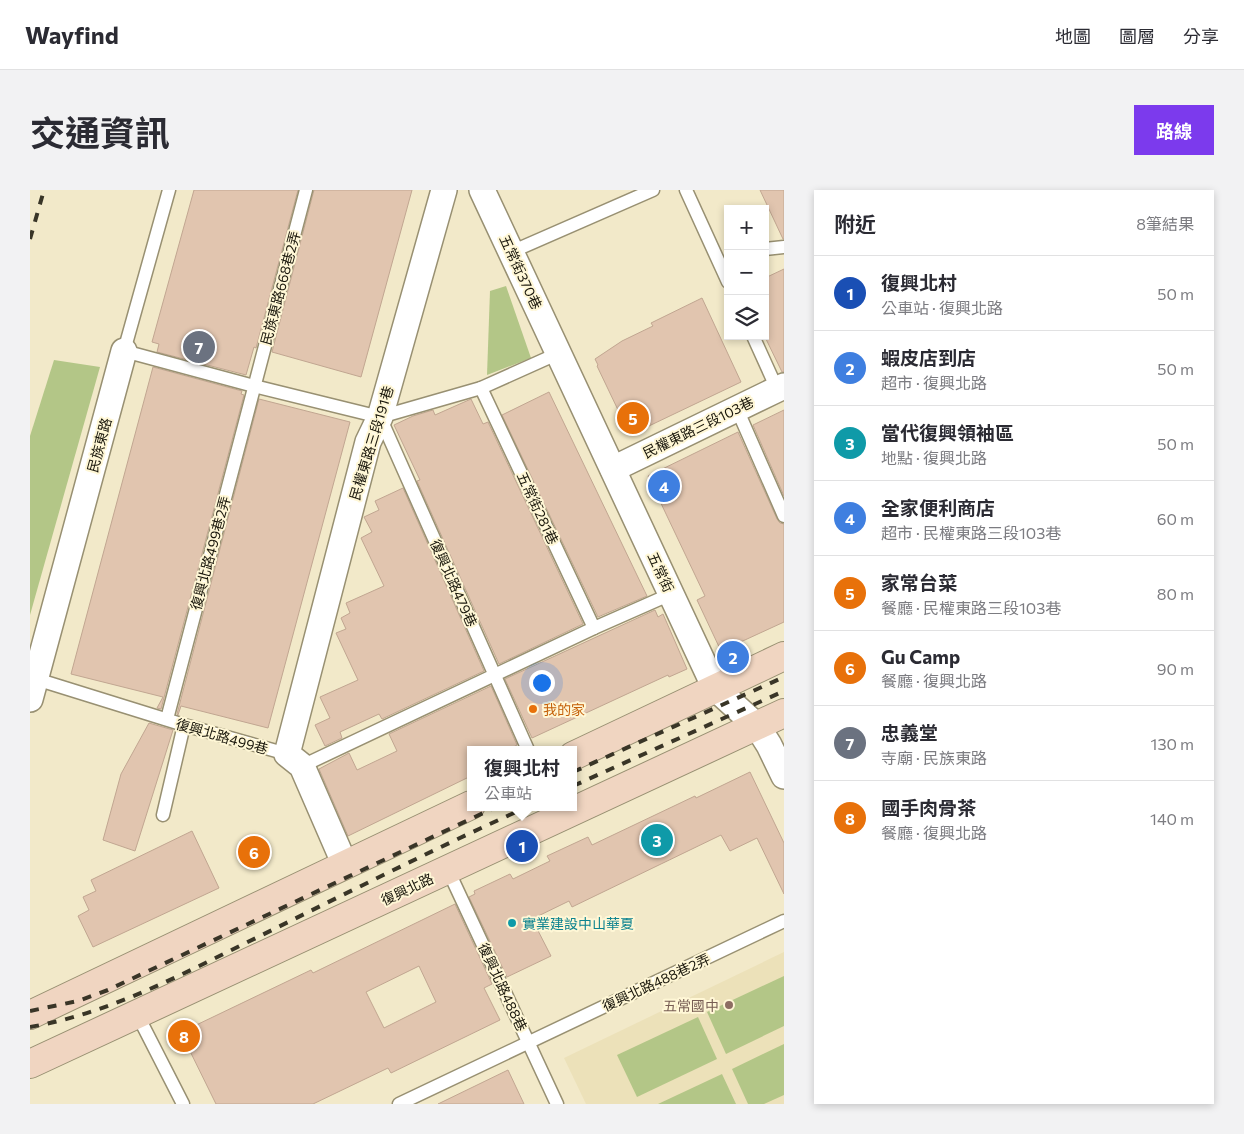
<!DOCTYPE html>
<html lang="zh-TW">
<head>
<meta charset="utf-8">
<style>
  body { margin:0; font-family:Commissioner,"Noto Sans TC",sans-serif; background:#f2f2f3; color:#2b2b33 }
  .controls { position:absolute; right:15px; top:15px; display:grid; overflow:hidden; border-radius:0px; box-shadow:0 2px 8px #0003 }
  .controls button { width:45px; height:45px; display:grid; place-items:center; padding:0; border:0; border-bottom:1px solid #e1e1e2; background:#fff; color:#2b2b33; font:25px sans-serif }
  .you { position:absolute; left:511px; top:492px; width:18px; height:18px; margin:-12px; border:4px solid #fff; border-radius:50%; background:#1a73e8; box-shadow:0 0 0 8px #1a73e833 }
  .badge { display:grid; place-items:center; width:32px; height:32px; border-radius:50%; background:#7c3aed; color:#fff; font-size:16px; font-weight:700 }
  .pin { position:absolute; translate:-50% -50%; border:2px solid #fff; box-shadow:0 1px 5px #0006 }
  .popup { position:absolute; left:437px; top:556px; width:110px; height:65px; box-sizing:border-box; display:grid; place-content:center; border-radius:0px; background:#fff; filter:drop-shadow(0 1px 4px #0005); font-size:16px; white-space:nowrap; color:#7c7c81 }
  .popup b { font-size:19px; color:#2b2b33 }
  .popup::after { content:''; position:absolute; left:50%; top:100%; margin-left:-10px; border:10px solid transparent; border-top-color:#fff }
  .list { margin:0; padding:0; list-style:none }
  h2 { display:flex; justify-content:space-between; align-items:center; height:65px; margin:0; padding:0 20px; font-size:21px }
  h2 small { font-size:16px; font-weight:400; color:#7c7c81 }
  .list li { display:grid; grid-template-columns:32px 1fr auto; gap:15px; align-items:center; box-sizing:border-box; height:75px; padding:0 20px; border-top:1px solid #e1e1e2 }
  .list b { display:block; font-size:19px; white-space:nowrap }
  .list p { margin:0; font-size:16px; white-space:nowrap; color:#7c7c81 }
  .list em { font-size:16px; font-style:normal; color:#7c7c81 }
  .icon { flex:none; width:28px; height:28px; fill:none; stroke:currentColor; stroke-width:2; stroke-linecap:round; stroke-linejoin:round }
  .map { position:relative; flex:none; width:754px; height:914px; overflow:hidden; border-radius:0px }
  header { display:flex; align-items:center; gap:30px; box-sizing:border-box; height:70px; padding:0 25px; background:#fff; border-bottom:1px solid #e1e1e2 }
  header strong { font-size:24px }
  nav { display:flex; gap:28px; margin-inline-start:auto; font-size:18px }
  .intro { display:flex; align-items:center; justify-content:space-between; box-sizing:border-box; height:120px; padding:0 30px }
  h1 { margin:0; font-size:35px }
  .button { padding:12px 22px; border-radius:0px; background:#7c3aed; color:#fff; font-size:18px; font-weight:700 }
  main { display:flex; gap:30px; padding:0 30px }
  aside { flex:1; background:#fff; border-radius:0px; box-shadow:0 2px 8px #0003 }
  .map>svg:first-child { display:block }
  .built { fill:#ece1b9 }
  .green { fill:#b3c687 }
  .building { fill:#e1c5af; stroke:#c1a691; fill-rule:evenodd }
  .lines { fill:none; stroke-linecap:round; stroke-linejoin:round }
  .service-casing { stroke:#989072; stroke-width:15 }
  .minor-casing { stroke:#989072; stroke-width:28 }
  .secondary-casing { stroke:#989072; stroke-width:30 }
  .service { stroke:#fff; stroke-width:12 }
  .minor { stroke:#fff; stroke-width:25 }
  .secondary { stroke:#f0d5c1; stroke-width:28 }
  .rail { stroke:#393527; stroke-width:4; stroke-dasharray:9 9; stroke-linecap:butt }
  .food-dot { fill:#e8710a; stroke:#fff7d6; stroke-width:2 }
  .culture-dot { fill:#0f9aa8; stroke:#fff7d6; stroke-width:2 }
  .education-dot { fill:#8d6e63; stroke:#fff7d6; stroke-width:2 }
  .labels { text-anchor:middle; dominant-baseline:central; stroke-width:4; stroke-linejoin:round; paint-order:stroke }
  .street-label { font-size:14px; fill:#1a170c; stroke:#fff7d6 }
  .food-label { font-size:14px; fill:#c56008; stroke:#fff7d6; text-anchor:start }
  .culture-label { font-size:14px; fill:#0d838f; stroke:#fff7d6; text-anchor:start }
  .education-label { font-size:14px; fill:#785e54; stroke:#fff7d6; text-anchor:end }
</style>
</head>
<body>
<header>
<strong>Wayfind</strong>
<nav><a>地圖</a><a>圖層</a><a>分享</a></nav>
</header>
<div class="intro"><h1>交通資訊</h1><a class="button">路線</a></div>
<main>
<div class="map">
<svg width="754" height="914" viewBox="0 0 754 914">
  <rect width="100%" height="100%" fill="#f2e9c9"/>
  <polygon class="built" points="754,762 754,914 556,914 534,868"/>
  <g class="green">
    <polygon points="476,96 501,168 457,185 460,101"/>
    <polygon points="24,170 70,177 0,425 0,246"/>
    <polygon points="754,786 754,836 696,864 677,822"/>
    <polygon points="668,827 687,869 607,907 587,865"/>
    <polygon points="754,854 754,905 734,914 718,914 702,879"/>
    <polygon points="692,884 706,914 628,914"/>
  </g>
  <g class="building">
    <polygon points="164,0 268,0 226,158 224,157 216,185 127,162 129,154 122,152"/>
    <polygon points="284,0 382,0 331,187 242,162"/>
    <polygon points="730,0 754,0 754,49 753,49"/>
    <polygon points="754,79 754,182 752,182 735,147 735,88"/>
    <polygon points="672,108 711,192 600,245 567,176 568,175 565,169 592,151 623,136 621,133"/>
    <polygon points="123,177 212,201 211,204 214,205 131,519 127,518 133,507 41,484"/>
    <polygon points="519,202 617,406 568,427 472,225"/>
    <polygon points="229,209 320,232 238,538 151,516 148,525 147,524"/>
    <polygon points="441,209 453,234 458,232 553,434 469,474 387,291 390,290 364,235 383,226 403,220 405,225"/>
    <polygon points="754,220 754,306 723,235"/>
    <polygon points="708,242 747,329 750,333 754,334 754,432 691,461 667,410 675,406 618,286"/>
    <polygon points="373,298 454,481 352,529 349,524 310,542 312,548 295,556 285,535 300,528 290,507 328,490 306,443 316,439 311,428 320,423 316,413 354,396 331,348 342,342 334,327 349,320 345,311"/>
    <polygon points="625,420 628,427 633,424 657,479 639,487 638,485 502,548 475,489"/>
    <polygon points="461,496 487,555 478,560 441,560 441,586 318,646 289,579 319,563 327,580 367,561 359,544"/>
    <polygon points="119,533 143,540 105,661 73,650 91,584"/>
    <polygon points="720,582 754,653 754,704 727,648 700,661 691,645 542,717 539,711 502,729 521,766 477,787 439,707 445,704 444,701 480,684 483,689 520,671 517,666 558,647 562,655 665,606 666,608"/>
    <polygon points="162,641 189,698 63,757 48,726 59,720 53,707 66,701 61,690"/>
    <path d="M 425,714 L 462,794 L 454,798 L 470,830 L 361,883 L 358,878 L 283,914 L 186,914 L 155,851 L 160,838 L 281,780 L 283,783 ZM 389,776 L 406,812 L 354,838 L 336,802 Z"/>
    <polygon points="478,880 494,914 408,914"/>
  </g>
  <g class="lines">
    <defs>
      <g id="service">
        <polyline points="139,0 94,161 224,196 350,227 451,198 529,163"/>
        <polyline points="656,0 698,92"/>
        <polyline points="735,59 754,57"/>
        <polyline points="481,62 623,0"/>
        <polyline points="723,146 747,199"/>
        <polyline points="451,198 564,438"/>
        <polyline points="707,219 754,326"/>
        <polyline points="350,227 498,560"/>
        <polyline points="6,489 154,535 257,564"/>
        <polyline points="137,529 276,0"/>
        <polyline points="272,576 564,438 641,404"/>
        <polyline points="133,625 154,535"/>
        <polyline points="418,680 527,914"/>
        <polyline points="107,824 153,914"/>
        <polyline points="369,914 754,731"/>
      </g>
      <g id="minor">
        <polyline points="452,0 685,498 727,536 739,555 754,586"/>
        <polyline points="583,279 754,196"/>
        <polyline points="0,509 94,161"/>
        <polyline points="315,675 272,576 257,564 338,252 350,227 414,0"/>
      </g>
      <g id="secondary">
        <polyline points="543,566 754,466"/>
        <polyline points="0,825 441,615"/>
        <polyline points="0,874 754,523"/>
      </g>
    </defs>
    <use href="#service" class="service-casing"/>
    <use href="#minor" class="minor-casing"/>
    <use href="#secondary" class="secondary-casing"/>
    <use href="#service" class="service"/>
    <use href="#minor" class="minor"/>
    <use href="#secondary" class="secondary"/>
    <g class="rail">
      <polyline points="0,49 14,0"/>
      <polyline points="543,582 754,487"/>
      <polyline points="543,596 754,501"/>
      <polyline points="0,821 48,811 78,800 466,617"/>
      <path d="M 0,837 C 82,823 154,783 228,747 C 317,703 406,658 497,617"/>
    </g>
  </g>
  <circle class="food-dot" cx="503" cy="519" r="5"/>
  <circle class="culture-dot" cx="482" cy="733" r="5"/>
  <circle class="education-dot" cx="699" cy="815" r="5"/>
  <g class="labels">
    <g class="street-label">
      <text transform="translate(491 82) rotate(65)">五常街370巷</text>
      <text transform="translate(250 98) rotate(-75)">民族東路668巷2弄</text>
      <text transform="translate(668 237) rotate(-26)">民權東路三段103巷</text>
      <text transform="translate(341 253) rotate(-73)">民權東路三段191巷</text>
      <text transform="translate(69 255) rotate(-75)">民族東路</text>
      <text transform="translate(508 318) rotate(65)">五常街281巷</text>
      <text transform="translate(180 363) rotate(-75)">復興北路499巷2弄</text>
      <text transform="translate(631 382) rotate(65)">五常街</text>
      <text transform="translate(424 393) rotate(66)">復興北路479巷</text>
      <text transform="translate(192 546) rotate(16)">復興北路499巷</text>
      <text transform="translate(377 699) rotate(-25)">復興北路</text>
      <text transform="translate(626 792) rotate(-25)">復興北路488巷2弄</text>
      <text transform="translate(473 797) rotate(65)">復興北路488巷</text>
    </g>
    <g class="food-label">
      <text x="513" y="519">我的家</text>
    </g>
    <g class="culture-label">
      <text x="492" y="733">實業建設中山華夏</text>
    </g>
    <g class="education-label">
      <text x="689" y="815">五常國中</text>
    </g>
  </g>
</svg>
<div class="controls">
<button>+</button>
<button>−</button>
<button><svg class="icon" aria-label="layers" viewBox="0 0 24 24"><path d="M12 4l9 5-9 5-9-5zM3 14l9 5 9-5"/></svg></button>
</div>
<div class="you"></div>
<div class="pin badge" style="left:492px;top:656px;background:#1a4fb4">1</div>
<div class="popup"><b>復興北村</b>公車站</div>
<div class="pin badge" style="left:703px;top:467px;background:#3f7fe0">2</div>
<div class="pin badge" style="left:627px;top:650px;background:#0f9aa8">3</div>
<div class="pin badge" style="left:634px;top:296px;background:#3f7fe0">4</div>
<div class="pin badge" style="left:603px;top:228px;background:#e8710a">5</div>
<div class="pin badge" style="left:224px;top:662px;background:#e8710a">6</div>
<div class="pin badge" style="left:169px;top:157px;background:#6b7280">7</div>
<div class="pin badge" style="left:154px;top:846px;background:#e8710a">8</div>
</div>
<aside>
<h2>附近<small>8筆結果</small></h2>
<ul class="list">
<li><span class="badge" style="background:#1a4fb4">1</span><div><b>復興北村</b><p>公車站 · 復興北路</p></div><em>50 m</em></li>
<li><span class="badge" style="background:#3f7fe0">2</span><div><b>蝦皮店到店</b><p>超市 · 復興北路</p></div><em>50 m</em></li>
<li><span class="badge" style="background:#0f9aa8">3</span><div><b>當代復興領袖區</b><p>地點 · 復興北路</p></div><em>50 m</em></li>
<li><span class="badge" style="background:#3f7fe0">4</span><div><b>全家便利商店</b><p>超市 · 民權東路三段103巷</p></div><em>60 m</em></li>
<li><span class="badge" style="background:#e8710a">5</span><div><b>家常台菜</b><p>餐廳 · 民權東路三段103巷</p></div><em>80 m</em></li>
<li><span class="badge" style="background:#e8710a">6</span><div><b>Gu Camp</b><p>餐廳 · 復興北路</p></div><em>90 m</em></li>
<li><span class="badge" style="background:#6b7280">7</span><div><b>忠義堂</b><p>寺廟 · 民族東路</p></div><em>130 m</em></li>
<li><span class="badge" style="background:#e8710a">8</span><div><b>國手肉骨茶</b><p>餐廳 · 復興北路</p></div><em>140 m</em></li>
</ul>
</aside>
</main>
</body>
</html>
